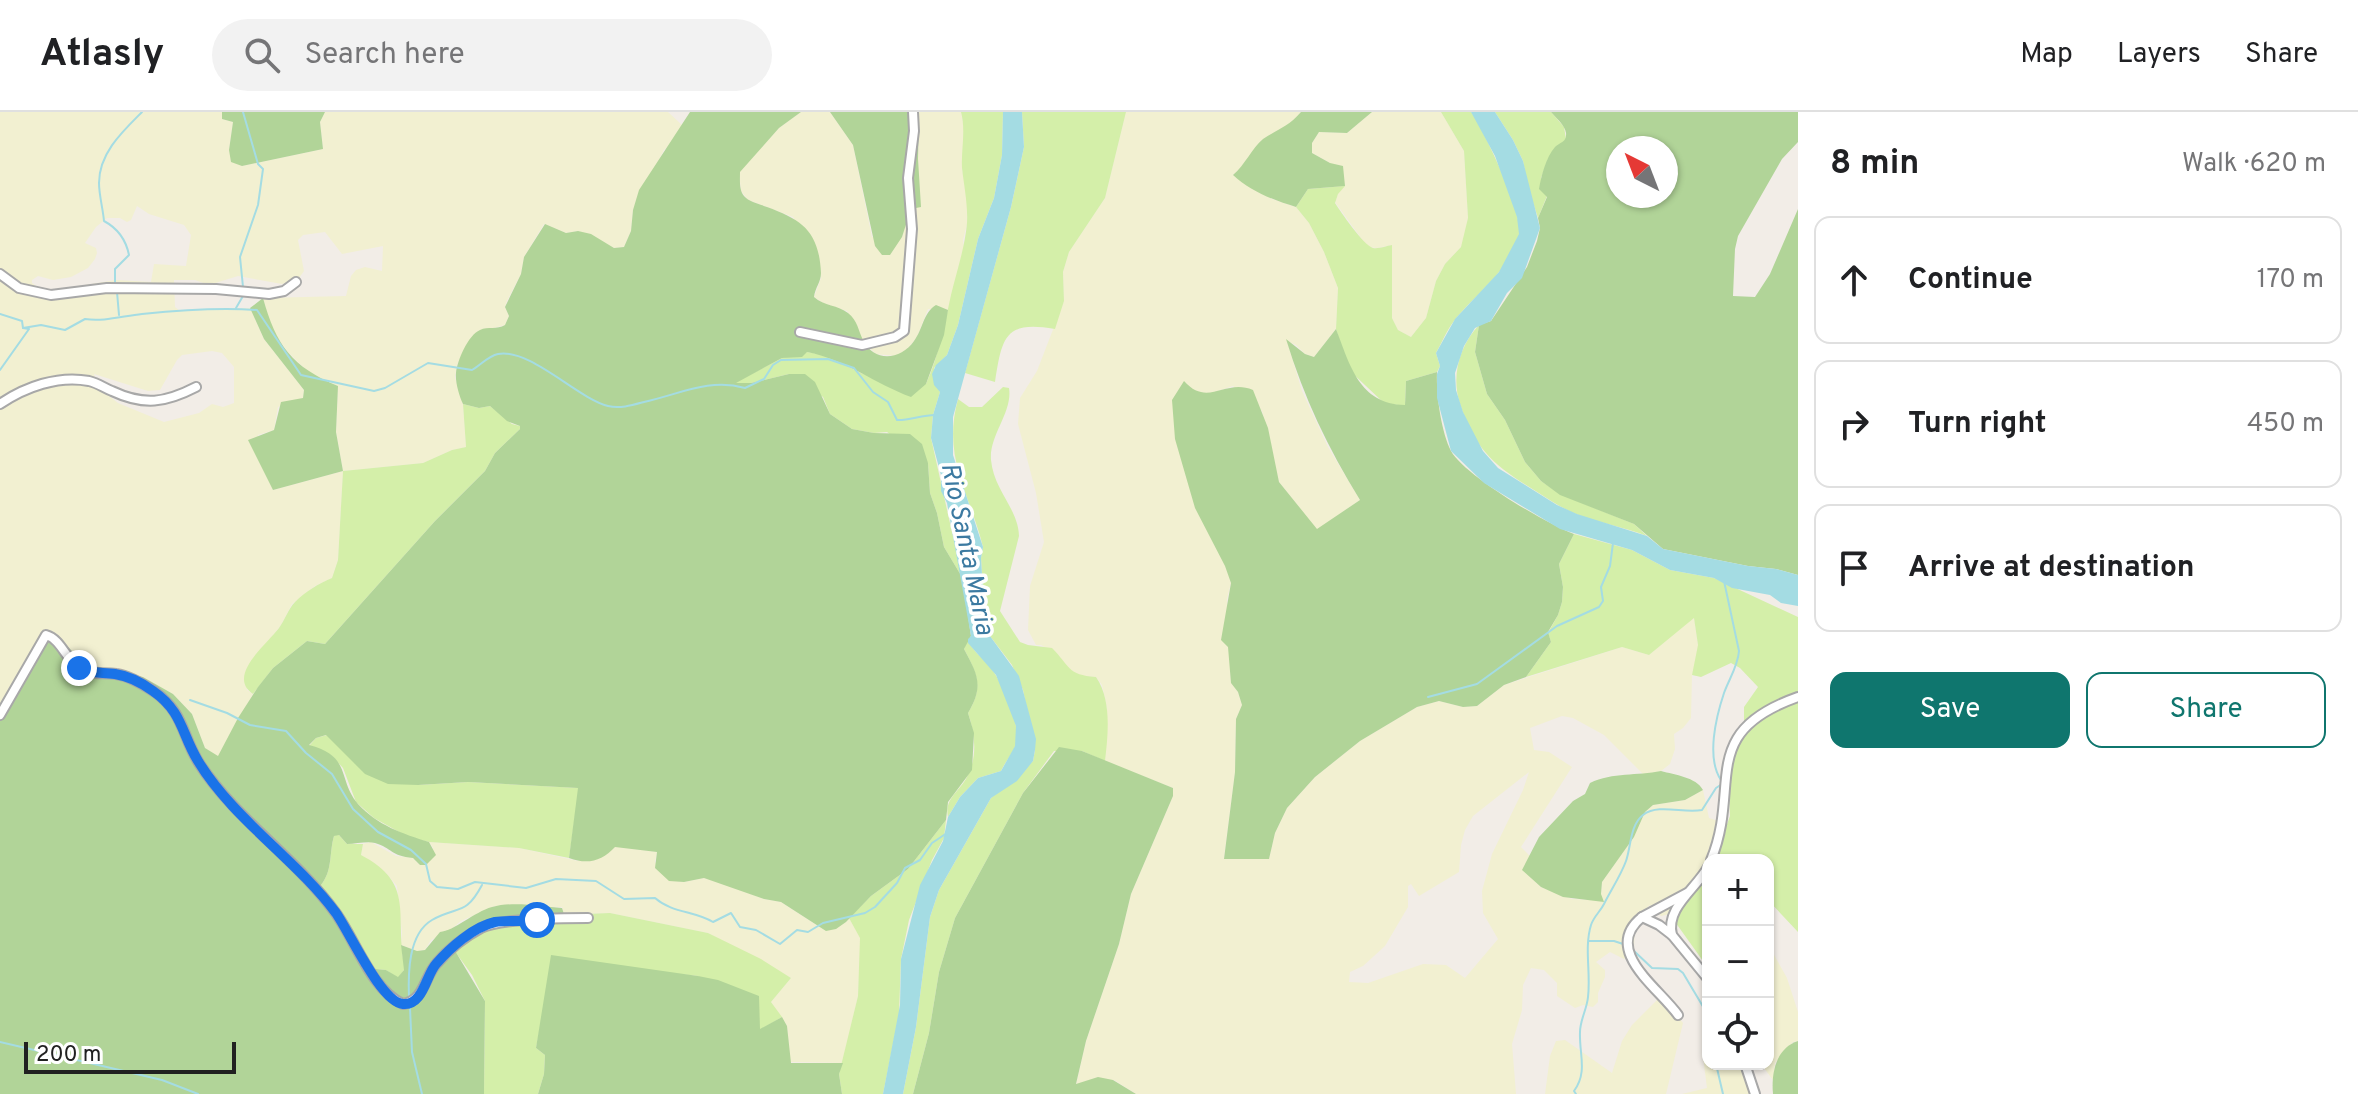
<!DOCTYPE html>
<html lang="en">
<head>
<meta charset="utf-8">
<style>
  body { margin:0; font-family:Overpass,sans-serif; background:#f2f2f2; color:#202124 }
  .controls { position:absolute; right:24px; bottom:24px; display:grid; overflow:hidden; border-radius:16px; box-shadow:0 2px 6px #0004 }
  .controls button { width:72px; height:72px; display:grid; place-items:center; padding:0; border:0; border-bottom:2px solid #e0e0e0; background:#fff; color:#202124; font:40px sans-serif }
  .compass { position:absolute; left:1606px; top:24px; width:72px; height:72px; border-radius:50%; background:#fff; box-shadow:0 2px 6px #0004; rotate:318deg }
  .scale { position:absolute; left:24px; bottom:20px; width:212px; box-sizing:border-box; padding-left:8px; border:4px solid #212121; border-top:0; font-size:22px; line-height:28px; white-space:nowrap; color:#212121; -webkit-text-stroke:6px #fff; paint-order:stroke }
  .stop { position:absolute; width:24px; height:24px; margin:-18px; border:6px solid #1a73e8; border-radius:50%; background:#fff }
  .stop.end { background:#1a73e8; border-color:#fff; box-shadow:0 2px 8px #0008 }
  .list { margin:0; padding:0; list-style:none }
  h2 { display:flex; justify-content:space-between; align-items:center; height:104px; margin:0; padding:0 32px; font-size:34px }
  h2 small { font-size:26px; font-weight:400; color:#757577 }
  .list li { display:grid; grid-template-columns:52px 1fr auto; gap:24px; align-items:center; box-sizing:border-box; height:128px; margin:0 16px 16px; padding:0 16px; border:2px solid #e0e0e0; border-radius:16px }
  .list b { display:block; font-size:30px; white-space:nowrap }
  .list em { font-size:26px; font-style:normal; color:#757577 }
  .actions { display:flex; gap:16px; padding:24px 32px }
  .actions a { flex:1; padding:18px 0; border:2px solid #0f766e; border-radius:16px; text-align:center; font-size:28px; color:#0f766e }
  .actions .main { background:#0f766e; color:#fff }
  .icon { flex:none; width:44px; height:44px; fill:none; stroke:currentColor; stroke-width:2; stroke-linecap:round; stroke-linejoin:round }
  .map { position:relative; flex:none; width:1798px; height:982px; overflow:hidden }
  header { display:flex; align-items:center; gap:48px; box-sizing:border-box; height:112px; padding:0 40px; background:#fff; border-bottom:2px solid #e0e0e0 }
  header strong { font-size:38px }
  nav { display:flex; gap:44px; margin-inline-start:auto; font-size:28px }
  .search { width:560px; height:72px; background:#f2f2f2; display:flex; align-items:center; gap:20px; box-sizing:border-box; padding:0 28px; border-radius:44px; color:#757577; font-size:30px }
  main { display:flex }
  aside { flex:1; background:#fff }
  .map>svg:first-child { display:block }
  .farmland { fill:#f2f0d1; fill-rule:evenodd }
  .grass { fill:#d4efa9 }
  .forest { fill:#b1d498; fill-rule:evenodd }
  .water { fill:#a4dce3 }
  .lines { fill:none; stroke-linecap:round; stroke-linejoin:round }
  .stream { stroke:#a4dce3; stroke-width:2 }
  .minor-casing { stroke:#a8a8a8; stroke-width:12 }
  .minor { stroke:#fff; stroke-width:8 }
  .route { stroke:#1a73e8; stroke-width:10 }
  .labels { text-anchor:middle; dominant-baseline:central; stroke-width:7; stroke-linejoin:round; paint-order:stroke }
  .water-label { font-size:26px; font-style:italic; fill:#3c7aa1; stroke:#fff }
</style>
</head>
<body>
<header>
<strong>Atlasly</strong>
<div class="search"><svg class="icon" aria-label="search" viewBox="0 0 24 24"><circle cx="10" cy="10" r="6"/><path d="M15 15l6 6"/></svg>Search here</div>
<nav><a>Map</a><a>Layers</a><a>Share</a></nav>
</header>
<main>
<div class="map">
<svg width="1798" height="982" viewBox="0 0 1798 982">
  <rect width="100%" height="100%" fill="#f2ede7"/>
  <g class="farmland">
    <path d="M 0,0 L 222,0 L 222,7 L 233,10 L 229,38 L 242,54 L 323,37 L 320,10 L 325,0 L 668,0 L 682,13 L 671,32 L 664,38 L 633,98 L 631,119 L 624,135 L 614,136 L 578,119 L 566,121 L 544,112 L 524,145 L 521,162 L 507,189 L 505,195 L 509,204 L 505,213 L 494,216 L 468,231 L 457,253 L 455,265 L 463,292 L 466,335 L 452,338 L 423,351 L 343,359 L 338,448 L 332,466 L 315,474 L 292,492 L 281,513 L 268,530 L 247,578 L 253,582 L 218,645 L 205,636 L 192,602 L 173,582 L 142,565 L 97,556 L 82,548 L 60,528 L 26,566 L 0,607 ZM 137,94 L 149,102 L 184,113 L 191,123 L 186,154 L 154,152 L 151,170 L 116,168 L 54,178 L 39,176 L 32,171 L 32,168 L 38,164 L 53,168 L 71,165 L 88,156 L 95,147 L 97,141 L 96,136 L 85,131 L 96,115 L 107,106 L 120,106 L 127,110 L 131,108 ZM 325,120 L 342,142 L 383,134 L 382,159 L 365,155 L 356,158 L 351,164 L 346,184 L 263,186 L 271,216 L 288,240 L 311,263 L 338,274 L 336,320 L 343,359 L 273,378 L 258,323 L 274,318 L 278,295 L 303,286 L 304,278 L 264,227 L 250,196 L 180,199 L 175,195 L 174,168 L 195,168 L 209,173 L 238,164 L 282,172 L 299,166 L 304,159 L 298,128 L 303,123 ZM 212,239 L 222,241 L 234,255 L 234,291 L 223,295 L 212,292 L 199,301 L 164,310 L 118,291 L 98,275 L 94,262 L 148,279 L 160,278 L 177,248 L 182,243 Z"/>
    <polygon points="801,0 830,0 853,33 872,125 902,125 918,47 919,0 961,0 964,16 962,58 967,79 967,112 963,128 964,138 948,198 928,197 917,225 905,240 896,244 876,242 863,230 847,199 826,193 814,185 821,166 819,148 793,105 748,88 741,79 739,60 779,16"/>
    <path d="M 1126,0 L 1301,0 L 1290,13 L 1261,29 L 1243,55 L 1233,63 L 1272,87 L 1296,95 L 1309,111 L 1324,140 L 1338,176 L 1336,217 L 1314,245 L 1305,242 L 1296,233 L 1287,229 L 1302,279 L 1328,335 L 1360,388 L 1317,418 L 1279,370 L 1262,299 L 1233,274 L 1209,282 L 1200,281 L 1191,277 L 1184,270 L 1231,471 L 1227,487 L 1231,570 L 1238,580 L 1242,593 L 1236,607 L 1235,660 L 1224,746 L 1269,747 L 1275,721 L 1287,696 L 1315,665 L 1360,629 L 1417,595 L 1439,589 L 1463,595 L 1477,594 L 1504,573 L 1622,535 L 1649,543 L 1694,505 L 1698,533 L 1698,546 L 1692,563 L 1691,606 L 1683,616 L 1674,622 L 1675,637 L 1670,652 L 1661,659 L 1644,663 L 1604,623 L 1573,606 L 1562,604 L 1530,616 L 1534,638 L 1549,640 L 1572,655 L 1521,735 L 1530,744 L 1523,758 L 1541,775 L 1572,787 L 1593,788 L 1601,782 L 1602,770 L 1634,725 L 1645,700 L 1653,693 L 1685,688 L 1703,678 L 1709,706 L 1727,712 L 1719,733 L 1708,748 L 1708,760 L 1675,801 L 1661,804 L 1650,793 L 1635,807 L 1634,837 L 1624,847 L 1610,840 L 1596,850 L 1605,858 L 1605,865 L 1598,881 L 1598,890 L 1593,895 L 1583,893 L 1575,896 L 1557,884 L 1557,871 L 1544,858 L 1531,856 L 1523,873 L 1522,898 L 1512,932 L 1516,982 L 1136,982 L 1114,968 L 1076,973 L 1086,929 L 1119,832 L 1131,782 L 1173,684 L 1173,676 L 1105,649 L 1107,596 L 1102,573 L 1096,565 L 1079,564 L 1070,559 L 1058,543 L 1041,533 L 1036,533 L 1028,518 L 1030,474 L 1044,430 L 1036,381 L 1018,312 L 1020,286 L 1037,259 L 1064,189 L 1063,160 L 1069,140 L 1105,86 ZM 1529,660 L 1523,678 L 1492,742 L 1482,779 L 1483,801 L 1498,827 L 1465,866 L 1446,853 L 1423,852 L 1368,871 L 1349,870 L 1350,860 L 1363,854 L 1385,834 L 1408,795 L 1408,774 L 1411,772 L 1419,784 L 1459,760 L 1461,733 L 1465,718 L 1473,704 Z"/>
    <polygon points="1372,0 1441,0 1464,39 1468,106 1466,123 1461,135 1445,152 1436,169 1426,206 1411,225 1398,218 1392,206 1392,133 1377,136 1368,135 1361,126 1335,90 1338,82 1330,51 1312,41 1312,31 1319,20 1347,21"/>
    <polygon points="371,730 396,744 413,746 420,753 433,736 429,730 519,736 578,749 615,734 657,740 655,750 669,768 684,770 704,766 716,769 764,787 781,790 818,814 846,810 849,806 861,826 858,884 843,951 790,950 787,914 771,890 791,866 708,821 610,801 564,802 562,795 495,794 461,809 449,819 431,828 425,838 417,839 401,833 402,821 397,774 386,761 361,743 363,732"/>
    <polygon points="1773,841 1787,866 1798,900 1798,929 1793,930 1775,951 1773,968 1761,952 1768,952 1768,842"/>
    <polygon points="1659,886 1666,890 1683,911 1666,982 1545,982 1550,944 1556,929 1565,928 1612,961 1622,929 1632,913"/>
    <polygon points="1708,944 1708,952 1742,952 1750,982 1682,982 1707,976 1703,945"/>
  </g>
  <g class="grass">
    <path d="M 961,0 L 1003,0 L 1002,43 L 994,86 L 978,127 L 958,213 L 947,243 L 934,256 L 940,280 L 933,303 L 931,326 L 962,465 L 944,435 L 937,401 L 930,381 L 928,351 L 887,320 L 874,321 L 852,317 L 830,302 L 823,285 L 789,262 L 751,271 L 734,271 L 782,246 L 807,240 L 825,243 L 863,262 L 926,272 C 939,242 944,215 951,183 C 957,158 965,135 967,111 C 968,92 964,74 962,56 C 961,37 966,19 961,0 Z"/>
    <path d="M 1022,0 L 1126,0 L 1105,86 L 1069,140 L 1063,160 L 1064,189 L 1055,217 C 1005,208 1002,225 995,270 L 965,261 L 1011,95 L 1024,35 Z"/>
    <path d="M 1441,0 L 1471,0 L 1474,4 C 1486,24 1525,104 1519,125 C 1509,159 1475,182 1454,209 C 1447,218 1442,230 1436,241 L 1440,254 L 1437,260 L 1406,269 L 1405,294 L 1384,291 L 1349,258 L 1336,217 L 1338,176 L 1324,140 L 1309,111 L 1296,95 L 1308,77 L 1345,74 L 1338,82 L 1335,91 C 1341,100 1363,133 1373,136 C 1379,137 1386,134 1392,133 L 1392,206 L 1398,218 L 1411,225 L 1426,206 L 1436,169 L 1445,152 L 1461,135 L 1468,106 L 1464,39 Z"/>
    <polygon points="1495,0 1551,0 1564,15 1566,27 1548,47 1541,66 1547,84 1538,106 1528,75 1523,49 1513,28"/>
    <path d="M 1479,213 L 1475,240 L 1487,282 L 1505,308 L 1525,350 L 1541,369 L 1560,382 L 1634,412 L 1647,424 C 1624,415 1599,411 1576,402 C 1561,396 1548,387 1534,378 C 1494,353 1476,339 1460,292 C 1451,265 1459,234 1479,213 Z"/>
    <path d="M 1003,275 L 1009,276 C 1013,300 989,323 991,348 C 994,379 1018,396 1019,424 L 1000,499 L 1020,530 L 1028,533 L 1052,536 C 1070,554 1067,563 1096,565 C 1112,588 1108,623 1105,649 L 1082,639 L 1054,639 L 1023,681 L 955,806 L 939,860 L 929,921 L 913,982 L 903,982 L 916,915 L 930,805 L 939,778 L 991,686 L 1033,649 L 1035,638 L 1023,578 L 1012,553 L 990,524 L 985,513 L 981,446 L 983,435 C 969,379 942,346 958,287 L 969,295 L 982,295 Z"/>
    <path d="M 463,292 L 479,296 L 490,294 L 512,312 L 520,314 L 520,317 L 495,341 L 485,359 L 435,409 L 325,532 L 307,529 L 273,556 L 253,582 C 226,564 267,532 279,516 C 285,508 288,497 295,490 C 306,479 318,472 332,466 L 338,448 L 343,359 L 423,351 L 452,338 L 466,335 Z"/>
    <polygon points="1574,422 1632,438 1670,458 1714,466 1798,505 1798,820 1768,788 1768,748 1714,748 1730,704 1728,659 1744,611 1744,595 1758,575 1740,556 1731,551 1701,565 1692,563 1698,533 1694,506 1649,543 1622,535 1526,565 1551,530 1548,521 1558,503 1562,490 1563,475 1559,452"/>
    <path d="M 968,527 C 971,538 983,546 991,556 C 1002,571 1022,613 1016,632 C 1013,641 1005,650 1001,659 L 978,666 L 960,685 L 948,705 C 944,687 959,680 967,665 C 978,644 975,622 968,601 C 984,575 977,562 964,537 Z"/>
    <polygon points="327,623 336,631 418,673 468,670 579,676 569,746 519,736 429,730 408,725 374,706 356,690 343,656 332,644 309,634 316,626"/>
    <polygon points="946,708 944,726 932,748 909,808 901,847 899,902 883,982 842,982 839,962 858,884 860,826 849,806 871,784 908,757"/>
    <path d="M 338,722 L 347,732 L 363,732 L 361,743 C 415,771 395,802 404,851 L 404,858 L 398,866 L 386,858 L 366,856 L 321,773 C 333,758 329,741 334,724 Z"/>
    <polygon points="1708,760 1708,856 1673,807 1675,801"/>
    <polygon points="610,801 708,821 761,847 791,866 771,890 782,905 760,918 698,864 660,860 543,901 536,936 545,943 544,962 538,982 484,982 485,889 472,863 454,838 486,813 504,805"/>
  </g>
  <g class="forest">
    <polygon points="222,0 325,0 320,10 323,37 242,54 231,50 229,38 233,10 222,7"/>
    <path d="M 690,0 L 801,0 L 779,16 L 740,60 C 740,68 739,78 744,84 C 749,90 760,92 767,95 C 803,108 819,120 821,161 C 821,170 815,176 814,185 C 824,194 838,193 848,201 C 858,209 858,218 863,228 C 874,251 901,248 914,229 C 923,217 923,201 936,193 L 948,198 L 944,223 L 926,272 L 911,285 C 875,272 845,247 807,240 L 802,245 L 782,246 L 736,271 L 751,271 L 789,262 L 805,262 L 815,270 L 830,302 L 852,317 L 874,321 L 910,322 L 922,332 L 928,351 L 930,381 L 937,401 L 944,435 L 962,465 L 971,524 L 964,537 C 978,563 984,574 968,601 L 974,621 L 972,658 L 948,690 L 946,708 L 908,757 L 871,784 L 846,810 L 836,817 L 826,819 L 781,790 L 764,787 L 704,766 L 684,770 L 669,769 L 655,756 L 657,740 L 615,735 C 602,749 588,753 569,746 L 578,676 L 468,670 L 418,673 L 388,672 L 365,662 L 326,623 L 316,626 L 309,633 C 352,644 337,667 358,692 C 377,713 403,722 429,730 L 436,743 L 426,753 L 420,753 L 413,746 C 391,744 392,736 375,731 C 367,729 356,732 347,732 L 339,723 L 334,724 C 329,741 333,758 321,773 L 366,856 L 386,858 L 398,865 L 404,858 L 401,833 L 417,839 L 425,838 L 440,820 C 454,819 474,800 492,795 C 513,789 540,794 562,796 L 564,802 L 504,806 L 486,813 L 454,837 L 485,889 L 484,982 L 0,982 L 0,607 L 26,566 L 45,526 L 60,528 L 82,548 L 97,556 L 143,565 L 173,582 L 192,602 L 205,636 L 218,644 L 238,606 L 258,575 L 273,556 L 307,529 L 325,532 L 435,409 L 485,359 L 495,341 L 520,317 L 520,314 L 507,309 L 490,294 L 479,296 L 463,292 C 459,284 455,269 456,261 C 457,249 468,223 480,218 C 488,214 497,218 505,213 L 509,204 L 505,195 L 521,162 L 524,145 L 545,112 L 566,121 L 578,119 L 591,122 L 614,136 L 624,135 L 631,119 L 633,98 L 639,78 Z"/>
    <polygon points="830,0 919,0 918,47 921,95 911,97 902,125 890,143 882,143 875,134 853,33"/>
    <path d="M 1301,0 L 1372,0 L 1347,21 L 1319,20 L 1312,31 L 1312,41 L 1330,51 L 1343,54 L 1345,74 L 1308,77 L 1296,95 C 1273,88 1250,79 1233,63 C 1245,53 1252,36 1263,27 C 1278,17 1288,15 1301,0 Z"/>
    <path d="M 1551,0 L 1798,0 L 1798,30 L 1782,47 L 1738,124 L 1735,137 L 1733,184 L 1755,185 L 1770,162 L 1798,97 L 1798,463 L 1776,457 L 1748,454 L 1663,437 L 1634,412 L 1560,383 L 1541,369 L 1525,350 L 1505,308 L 1487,282 L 1475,240 L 1479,213 L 1491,209 L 1527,155 L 1537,129 L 1540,116 L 1538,106 L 1547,85 L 1539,77 C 1541,65 1546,45 1555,35 C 1560,30 1567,30 1566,21 C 1565,13 1556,6 1551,0 ZM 1618,36 L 1666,36 L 1666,84 L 1618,84 Z"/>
    <path d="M 263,186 C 276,233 292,255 338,274 L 336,320 L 343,359 L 273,378 L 248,328 L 274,318 L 281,290 L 303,286 L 304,278 L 264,227 L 250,196 Z"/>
    <path d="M 1336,217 C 1350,253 1359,292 1405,293 L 1406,269 L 1437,260 C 1436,282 1441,319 1451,339 C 1464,363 1546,412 1574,422 L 1559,452 L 1563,475 L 1562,490 L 1558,503 L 1548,520 L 1551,530 L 1526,565 L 1504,573 L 1477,594 L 1463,595 L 1439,589 L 1417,595 L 1360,629 L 1315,665 L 1287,696 L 1275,721 L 1269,747 L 1224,747 L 1235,660 L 1236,607 L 1242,593 L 1238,580 L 1231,571 L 1228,535 L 1221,528 L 1231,471 L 1225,454 L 1195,396 L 1175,327 L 1172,288 L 1184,269 C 1208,296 1225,266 1253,278 L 1268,316 L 1279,370 L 1317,417 L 1360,388 C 1328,336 1304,286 1286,227 L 1305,242 L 1314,245 Z"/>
    <polygon points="1059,635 1082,639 1173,676 1173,684 1131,782 1119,832 1086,929 1076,972 1098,965 1113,968 1136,982 913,982 929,921 939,860 955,806 1023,681"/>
    <path d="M 1661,659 C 1675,663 1696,665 1703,678 L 1685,688 L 1653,693 L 1645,700 L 1634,725 L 1602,770 L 1601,782 L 1604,790 L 1563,785 L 1541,775 L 1522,758 L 1539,725 L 1573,689 L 1585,682 L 1590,671 C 1613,660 1637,664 1661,659 Z"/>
    <polygon points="551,843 698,864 718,868 759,884 760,917 782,905 787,914 791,951 843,951 839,962 842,982 538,982 544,962 545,943 536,936"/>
    <path d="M 1798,929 L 1798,982 L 1773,982 C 1771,961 1776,936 1798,929 Z"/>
  </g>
  <g class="water">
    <polygon points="1003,0 1022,0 1024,35 1011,95 953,305 953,343 983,435 981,446 985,513 990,524 1019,564 1036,627 1035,638 1033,649 1017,669 991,686 939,778 930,805 916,915 903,982 883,982 900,893 901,847 920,773 943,729 948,705 960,685 978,666 1001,659 1015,634 1016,614 996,563 968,531 968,527 971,524 947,391 941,379 941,363 931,326 933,303 940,280 934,273 932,262 936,253 947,243 958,213 978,127 994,86 1002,43"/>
    <polygon points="1471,0 1495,0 1513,28 1523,49 1540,116 1522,166 1507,181 1491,209 1475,216 1464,234 1455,261 1456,278 1463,300 1483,339 1498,356 1557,393 1577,402 1647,424 1663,437 1748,454 1776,457 1798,463 1798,494 1781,491 1770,483 1732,476 1714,466 1670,458 1632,438 1560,417 1484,371 1451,339 1437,286 1437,262 1440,254 1436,241 1455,207 1499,160 1519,122 1517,105 1495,44"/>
  </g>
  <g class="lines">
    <g class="stream">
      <path d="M 115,171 L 115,157 L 129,143 C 126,128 117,116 104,109 C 103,97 99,83 99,71 C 99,41 123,19 142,0"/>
      <polyline points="243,175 240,145 258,93 263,57 258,52 243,0"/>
      <polyline points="117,180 119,203"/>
      <polyline points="236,196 243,184"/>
      <polyline points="0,202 22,209 23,216 29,217 0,258"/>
      <path d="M 23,216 L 41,213 L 65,218 L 85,207 C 103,210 123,204 142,202 C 180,198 219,195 257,198 L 301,263 L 374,279 L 385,276 L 428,251 L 472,258 C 481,253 488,244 498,242 C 530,236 577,286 608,294 C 620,297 633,293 644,290 C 680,282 709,266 745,276 L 764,267 L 773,253 L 781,248 L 828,247 L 854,256 L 873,280 L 888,290 L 897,308 C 907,309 922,303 935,303"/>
      <polyline points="1428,585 1477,572 1557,514 1599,495 1603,489 1601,475 1610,454 1613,431"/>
      <path d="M 190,588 L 227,601 L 250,613 L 286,619 L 306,641 L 332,662 L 353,697 L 378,720 L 411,738 L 426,752 L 430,769 L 437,775 L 458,777 L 475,770 L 526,776 L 556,767 L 596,769 L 624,787 L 655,786 C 672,801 695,799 713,810 L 731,801 L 740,815 L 756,818 L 780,832 L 797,818 L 808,820 L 823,811 L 865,801 L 875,795 L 897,771 L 905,756 L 920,748 L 932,731 L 947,721"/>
      <path d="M 1721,668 C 1706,646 1716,605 1724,581 C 1729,567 1738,554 1739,539 L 1724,469"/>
      <polyline points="1589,829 1614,829 1626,833"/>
      <polyline points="1634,839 1652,856 1678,857 1683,861 1708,903"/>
      <path d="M 409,886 C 408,862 408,822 432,808 C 458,793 465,805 482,773"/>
      <polyline points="410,896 412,940 422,982"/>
      <polyline points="0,930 162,968 198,982"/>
      <polyline points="1716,952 1723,982"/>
      <path d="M 1576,982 L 1574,979 C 1588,960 1579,942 1580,920 C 1580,908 1587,897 1588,885 C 1591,861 1584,836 1591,813 C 1594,804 1600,800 1604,792 C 1611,778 1621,763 1626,749 C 1631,735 1630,713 1643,703 C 1659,691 1684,702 1702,698 L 1716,676 L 1722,672"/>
    </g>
    <defs>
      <g id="minor">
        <polyline points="0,162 19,176 51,183 107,176 216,177 269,182 284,179 296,170"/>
        <polyline points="800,220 862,233 895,225 904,219 912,117 908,66 914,19 913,0"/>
        <path d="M 0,292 C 25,275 58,263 89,269 C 98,271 104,276 112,279 C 144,294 165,291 196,275"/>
        <path d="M 0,603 L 46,523 C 61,527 66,548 80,557 C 91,563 104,560 116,562 C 130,564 143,572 155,580 C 184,601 182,624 199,651 C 236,708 295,745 335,800 C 355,827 372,879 403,892 C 425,888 424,865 437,851 C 449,837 466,824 481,816 C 501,806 563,806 588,806"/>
        <path d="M 1711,748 C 1742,673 1696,621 1798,585"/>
        <path d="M 1708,755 C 1696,777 1665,796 1672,823 L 1708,867"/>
        <polyline points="1642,805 1687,781"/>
        <path d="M 1672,823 L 1659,813 L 1642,805 C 1601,838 1659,876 1678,903"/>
        <polyline points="1745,952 1755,982"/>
      </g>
    </defs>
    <use href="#minor" class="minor-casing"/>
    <use href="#minor" class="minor"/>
  </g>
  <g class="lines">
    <path class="route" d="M 79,556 C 91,562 102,560 115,562 C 129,564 142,571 153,579 C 183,600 181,621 198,649 C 233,707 296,747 336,801 C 350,821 381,890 403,892 C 423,894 426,863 436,852 C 450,836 473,815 495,810 C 508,808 523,810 537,808"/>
  </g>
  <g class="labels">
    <g class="water-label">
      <text transform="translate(966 437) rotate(78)">Rio Santa Maria</text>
    </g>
  </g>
</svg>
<div class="controls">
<button>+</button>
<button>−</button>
<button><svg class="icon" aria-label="locate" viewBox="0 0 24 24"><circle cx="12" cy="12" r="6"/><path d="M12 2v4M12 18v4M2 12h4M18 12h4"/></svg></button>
</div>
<svg class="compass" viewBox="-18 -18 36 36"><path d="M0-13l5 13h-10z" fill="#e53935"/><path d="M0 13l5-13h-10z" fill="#757577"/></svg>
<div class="scale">200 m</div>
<div class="stop" style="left:537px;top:808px"></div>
<div class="stop end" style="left:79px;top:556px"></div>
</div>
<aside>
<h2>8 min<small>Walk · 620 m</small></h2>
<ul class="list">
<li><svg class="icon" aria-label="ahead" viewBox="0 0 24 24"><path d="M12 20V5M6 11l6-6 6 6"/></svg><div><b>Continue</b></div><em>170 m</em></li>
<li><svg class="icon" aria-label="right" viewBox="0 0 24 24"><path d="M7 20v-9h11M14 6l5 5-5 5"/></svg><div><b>Turn right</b></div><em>450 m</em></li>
<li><svg class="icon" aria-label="arrive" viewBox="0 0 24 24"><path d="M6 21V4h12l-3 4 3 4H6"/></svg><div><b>Arrive at destination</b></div></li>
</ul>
<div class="actions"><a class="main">Save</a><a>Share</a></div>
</aside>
</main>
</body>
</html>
